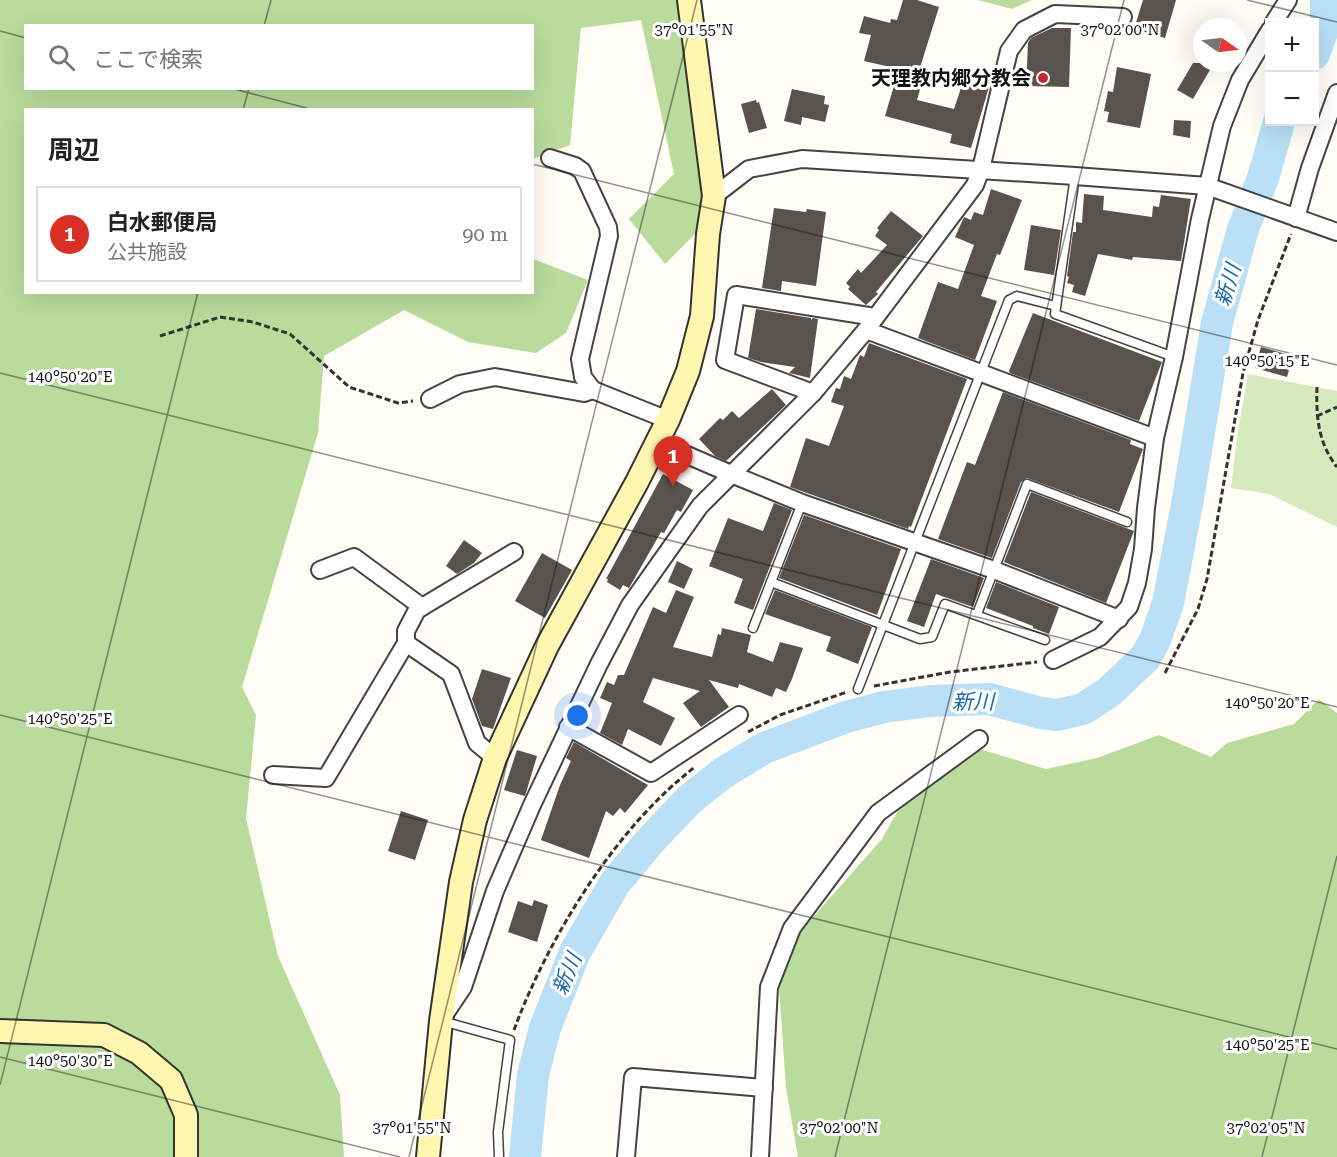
<!DOCTYPE html>
<html lang="ja">
<head>
<meta charset="utf-8">
<style>
  body { margin:0; font-family:"Roboto Serif","Noto Sans JP",serif; background:#f6f6f6; color:#222 }
  .controls { position:absolute; right:18px; top:18px; display:grid; overflow:hidden; border-radius:0px; box-shadow:0 6px 24px #0002 }
  .controls button { width:54px; height:54px; display:grid; place-items:center; padding:0; border:0; border-bottom:2px solid #e0e0e0; background:#fff; color:#222; font:30px sans-serif }
  .compass { position:absolute; left:1193px; top:18px; width:54px; height:54px; border-radius:50%; background:#fff; box-shadow:0 6px 24px #0002; rotate:104deg }
  .you { position:absolute; left:578px; top:716px; width:21px; height:21px; margin:-15px; border:4px solid #fff; border-radius:50%; background:#1a73e8; box-shadow:0 0 0 9px #1a73e833 }
  .badge { display:grid; place-items:center; width:39px; height:39px; border-radius:50%; background:#d93025; color:#fff; font-size:20px; font-weight:700 }
  .pin { position:absolute; translate:-50% -50px; filter:drop-shadow(0 2px 3px #0008) }
  .pin::after { content:''; position:absolute; top:32px; width:21px; height:18px; background:inherit; clip-path:polygon(0 0,100% 0,50% 100%) }
  .list { margin:0; padding:0; list-style:none }
  h2 { display:flex; justify-content:space-between; align-items:center; height:78px; margin:0; padding:0 24px; font-size:26px }
  h2 small { font-size:20px; font-weight:400; color:#767676 }
  .list li { display:grid; grid-template-columns:39px 1fr auto; gap:18px; align-items:center; box-sizing:border-box; height:96px; margin:0 12px 12px; padding:0 12px; border:2px solid #e0e0e0; border-radius:0px }
  .list b { display:block; font-size:22px; white-space:nowrap }
  .list p { margin:0; font-size:20px; white-space:nowrap; color:#767676 }
  .list em { font-size:20px; font-style:normal; color:#767676 }
  .icon { flex:none; width:33px; height:33px; fill:none; stroke:currentColor; stroke-width:2; stroke-linecap:round; stroke-linejoin:round }
  .map { position:relative; flex:none; width:1337px; height:1157px; overflow:hidden }
  .search { position:absolute; background:#fff; box-shadow:0 6px 24px #0002; left:24px; top:24px; width:510px; height:66px; display:flex; align-items:center; gap:15px; box-sizing:border-box; padding:0 21px; border-radius:0px; color:#767676; font-size:22px }
  .panel { position:absolute; background:#fff; box-shadow:0 6px 24px #0002; left:24px; top:108px; width:510px; height:186px; border-radius:0px }
  .map>svg:first-child { display:block }
  .green { fill:#d5ebbd }
  .forest { fill:#b9dc9c; fill-rule:evenodd }
  .lines { fill:none; stroke-linecap:round; stroke-linejoin:round }
  .river { stroke:#b9e0f7; stroke-width:32 }
  .building { fill:#5a524d }
  .lane-casing { stroke:#444; stroke-width:11 }
  .street-casing { stroke:#444; stroke-width:20 }
  .secondary-casing { stroke:#333; stroke-width:26 }
  .path { stroke:#333; stroke-width:3; stroke-dasharray:6 3; stroke-linecap:butt }
  .lane { stroke:#fff; stroke-width:8 }
  .street { stroke:#fff; stroke-width:16 }
  .secondary { stroke:#fff6b0; stroke-width:22 }
  .ticks { fill:none; stroke:#111; stroke-width:1.5; stroke-opacity:0.45 }
  .poi-dot { fill:#c4262e; stroke:#fff; stroke-width:2 }
  .labels { text-anchor:middle; dominant-baseline:central; stroke-width:6; stroke-linejoin:round; paint-order:stroke }
  .poi-label { font-size:20px; font-weight:bold; fill:#111; stroke:#fff; text-anchor:end }
  .water-label { font-size:21px; font-style:italic; fill:#1768a6; stroke:#fff }
  .ticks-label { font-size:15px; text-anchor:middle; fill:#111; stroke:#fff; stroke-width:6; stroke-linejoin:round; paint-order:stroke }
</style>
</head>
<body>
<div class="map">
<svg width="1337" height="1157" viewBox="0 0 1337 1157">
  <rect width="100%" height="100%" fill="#fffdf5"/>
  <polygon class="green" points="1248,374 1337,391 1337,527 1269,494 1231,488 1238,431"/>
  <g class="forest">
    <path d="M 0,0 L 700,0 L 703,10 L 719,162 L 699,230 L 665,264 L 629,219 L 674,174 L 641,20 L 581,28 L 570,145 L 533,159 L 532,110 L 26,110 L 26,292 L 532,292 L 533,259 L 588,280 L 566,333 L 536,353 L 468,342 L 404,310 L 324,356 L 318,433 L 242,687 L 256,715 L 246,818 L 278,956 L 340,1095 L 344,1157 L 0,1157 ZM 26,26 L 532,26 L 532,88 L 26,88 Z"/>
    <polygon points="978,0 1032,0 1012,9"/>
    <polygon points="1319,699 1337,713 1337,1157 798,1157 786,1088 777,958 882,839 913,784 966,745 1046,769 1097,758 1159,735 1211,757 1227,743 1294,724"/>
  </g>
  <g class="lines">
    <g class="river">
      <polyline points="1314,54 1326,21 1326,0"/>
      <polyline points="525,1157 533,1075 545,1028 575,952 615,883 650,841 690,799 723,773 764,748 846,717 884,707 931,701 989,699 1041,713 1057,715 1083,709 1109,692 1145,658 1155,640 1168,603 1188,499 1217,323 1243,229 1263,178 1279,122"/>
    </g>
  </g>
  <g class="building">
    <polygon points="903,0 917,0 939,7 917,77 923,79 917,100 954,109 964,79 989,87 971,148 950,143 952,134 885,116 899,69 864,61 871,35 859,33 864,16 890,23 891,19 897,20"/>
    <polygon points="1143,0 1176,0 1165,38 1134,29"/>
    <polygon points="1052,28 1071,28 1069,87 1026,86 1028,43 1031,38"/>
    <polygon points="1193,63 1214,63 1193,99 1177,90"/>
    <polygon points="1117,67 1151,74 1140,128 1107,122 1109,112 1104,111 1108,91 1113,92"/>
    <polygon points="792,89 825,96 824,104 829,105 825,122 802,117 801,125 784,121"/>
    <polygon points="756,100 757,103 759,102 767,128 749,133 741,104"/>
    <polygon points="1174,120 1191,121 1190,138 1173,135"/>
    <polygon points="991,189 1022,200 1000,255 997,254 981,296 997,301 975,360 918,338 938,282 958,289 974,245 955,237 964,217 971,220 974,212 983,215"/>
    <polygon points="1084,194 1104,196 1103,210 1152,217 1153,206 1159,207 1161,195 1191,199 1181,261 1133,257 1132,260 1098,254 1085,296 1072,292 1074,285 1067,283 1069,277 1067,276 1073,232 1076,232 1076,222 1082,223"/>
    <polygon points="774,208 806,212 807,209 826,212 816,286 782,281 781,291 762,288"/>
    <polygon points="891,211 923,236 876,292 878,294 866,305 848,289 850,287 846,283 858,269 861,273 887,245 875,236 879,230 877,228"/>
    <polygon points="1031,225 1061,230 1054,275 1024,270"/>
    <polygon points="756,309 811,318 811,320 813,318 818,319 810,378 789,373 795,367 761,362 748,358"/>
    <polygon points="1033,313 1162,362 1139,421 1010,373 1009,371"/>
    <polygon points="869,343 967,379 911,527 909,526 908,529 790,487 806,438 829,446 844,406 831,402 836,388 840,389 844,376 851,379 860,355 864,357"/>
    <polygon points="1261,347 1293,356 1287,377 1255,368"/>
    <polygon points="772,389 786,405 726,461 715,456 699,439 720,418 723,420 732,411 739,418"/>
    <polygon points="1003,392 1131,440 1130,444 1143,449 1119,512 1027,478 1021,482 992,558 938,539 967,462 975,465"/>
    <polygon points="663,474 693,490 681,512 677,510 664,533 661,532 629,588 623,585 620,590 607,582 608,579 606,579"/>
    <polygon points="1031,492 1134,531 1106,603 1004,562"/>
    <polygon points="774,503 792,510 753,610 734,603 743,579 709,566 728,518 763,531"/>
    <polygon points="804,515 901,549 877,615 779,578"/>
    <polygon points="464,540 482,553 474,563 457,574 446,566"/>
    <polygon points="542,553 572,570 545,618 515,601"/>
    <polygon points="931,559 984,578 973,607 936,594 924,627 907,621"/>
    <polygon points="677,561 693,569 684,589 668,582"/>
    <polygon points="996,582 1059,607 1049,634 1033,628 1033,626 986,608"/>
    <polygon points="676,590 694,597 673,647 712,657 718,634 721,635 722,628 751,635 747,652 773,662 780,642 803,648 792,679 786,692 776,688 772,697 739,684 738,688 709,680 729,707 701,727 683,703 700,691 653,678 643,702 675,718 661,746 628,729 622,745 600,733 612,703 600,698 607,682 614,685 618,675 624,675 653,607 666,613"/>
    <polygon points="775,590 872,627 858,664 826,651 831,637 765,614"/>
    <polygon points="482,669 511,678 493,729 482,726 472,699"/>
    <polygon points="574,742 648,785 625,813 620,808 613,816 606,811 589,858 541,840 560,785 571,761 566,758"/>
    <polygon points="517,750 537,756 525,796 504,790"/>
    <polygon points="401,811 428,820 415,860 388,851"/>
    <polygon points="534,900 548,905 537,942 508,932 518,901 532,906"/>
  </g>
  <g class="lines">
    <defs>
      <g id="lane">
        <polyline points="1075,176 1055,314 1174,357"/>
        <polyline points="771,582 920,639 932,637 945,604 1045,640"/>
        <polyline points="977,614 1027,484 1127,522"/>
        <polyline points="753,628 802,503"/>
        <polyline points="858,689 1009,300 1017,296 1056,306"/>
        <polyline points="442,1021 510,1040 498,1132 499,1157"/>
      </g>
      <g id="street">
        <polyline points="1274,22 1288,0"/>
        <polyline points="550,158 575,166 582,171 608,227 609,236 580,359 583,377 593,390 668,420"/>
        <polyline points="714,196 749,169 802,159 1075,176 1207,186 1337,232"/>
        <polyline points="1296,218 1310,168 1337,93"/>
        <polyline points="866,330 1155,438"/>
        <polyline points="813,393 725,360 736,295 875,317"/>
        <polyline points="430,399 460,384 495,377 584,393 593,390"/>
        <polyline points="657,442 731,474 802,503 994,570 1119,619"/>
        <polyline points="320,570 354,557 422,607"/>
        <polyline points="1053,660 1100,637 1129,607 1137,583 1143,549 1146,508 1155,438 1174,357 1200,219 1222,126 1240,80 1270,30"/>
        <polyline points="568,727 651,773 739,715"/>
        <polyline points="495,758 477,743 451,674 406,643 406,631 417,610 514,552"/>
        <polyline points="273,775 326,778 406,643"/>
        <polyline points="443,1017 463,987 495,891 532,805 599,664 630,605 700,506 813,393 866,330 975,185 981,169 1009,51 1024,30 1055,14 1123,17"/>
        <polyline points="626,1157 633,1077 764,1088"/>
        <polyline points="760,1157 769,987 792,928 878,813 979,739"/>
      </g>
      <g id="secondary">
        <polyline points="0,1031 104,1035 139,1053 171,1080 186,1115 186,1157"/>
        <polyline points="428,1157 441,1021 461,882 475,820 495,758 547,646 637,482 668,420 688,371 702,316 708,234 714,196 689,0"/>
      </g>
    </defs>
    <use href="#lane" class="lane-casing"/>
    <use href="#street" class="street-casing"/>
    <use href="#secondary" class="secondary-casing"/>
    <g class="path">
      <polyline points="160,336 220,317 253,322 290,334 349,387 398,403 413,401"/>
      <path d="M 1317,387 C 1316,416 1318,443 1337,467"/>
      <polyline points="1317,416 1337,407"/>
      <polyline points="1165,673 1198,609 1207,579 1243,373 1258,320 1291,234"/>
      <polyline points="874,686 950,672 1037,662"/>
      <polyline points="748,732 780,715 847,692"/>
      <path d="M 514,1030 C 548,938 616,827 695,767"/>
    </g>
    <use href="#lane" class="lane"/>
    <use href="#street" class="street"/>
    <use href="#secondary" class="secondary"/>
  </g>
  <path class="ticks" d="M 1247,0 L 1337,22M 264,26 L 271,0M 0,31 L 26,38M 230,88 L 314,110M 243,110 L 249,88M 532,164 L 1337,365M 0,373 L 1337,707M 0,715 L 1337,1049M 0,1057 L 400,1157M 0,1085 L 198,292M 409,1157 L 697,0M 835,1157 L 1124,0M 1262,1157 L 1337,856"/>
  <circle class="poi-dot" cx="1043" cy="78" r="6"/>
  <g class="labels">
    <g class="poi-label">
      <text x="1031" y="78">天理教内郷分教会</text>
    </g>
    <g class="water-label">
      <text transform="translate(1228 285) rotate(-73)">新川</text>
      <text x="973" y="702">新川</text>
      <text transform="translate(567 974) rotate(-67)">新川</text>
    </g>
  </g>
  <g class="ticks-label">
    <text x="694" y="35">37°01'55"N</text>
    <text x="1120" y="35">37°02'00"N</text>
    <text x="1267" y="366">140°50'15"E</text>
    <text x="70" y="382">140°50'20"E</text>
    <text x="1267" y="708">140°50'20"E</text>
    <text x="70" y="724">140°50'25"E</text>
    <text x="1267" y="1050">140°50'25"E</text>
    <text x="70" y="1066">140°50'30"E</text>
    <text x="412" y="1133">37°01'55"N</text>
    <text x="839" y="1133">37°02'00"N</text>
    <text x="1266" y="1133">37°02'05"N</text>
  </g>
</svg>
<div class="controls">
<button>+</button>
<button>−</button>
</div>
<svg class="compass" viewBox="-18 -18 36 36"><path d="M0-13l5 13h-10z" fill="#e53935"/><path d="M0 13l5-13h-10z" fill="#767676"/></svg>
<div class="you"></div>
<div class="pin badge" style="left:673px;top:486px">1</div>
<div class="search"><svg class="icon" aria-label="search" viewBox="0 0 24 24"><circle cx="10" cy="10" r="6"/><path d="M15 15l6 6"/></svg>ここで検索</div>
<section class="panel">
<h2>周辺<small></small></h2>
<ul class="list">
<li><span class="badge">1</span><div><b>白水郵便局</b><p>公共施設</p></div><em>90 m</em></li>
</ul>
</section>
</div>
</body>
</html>
